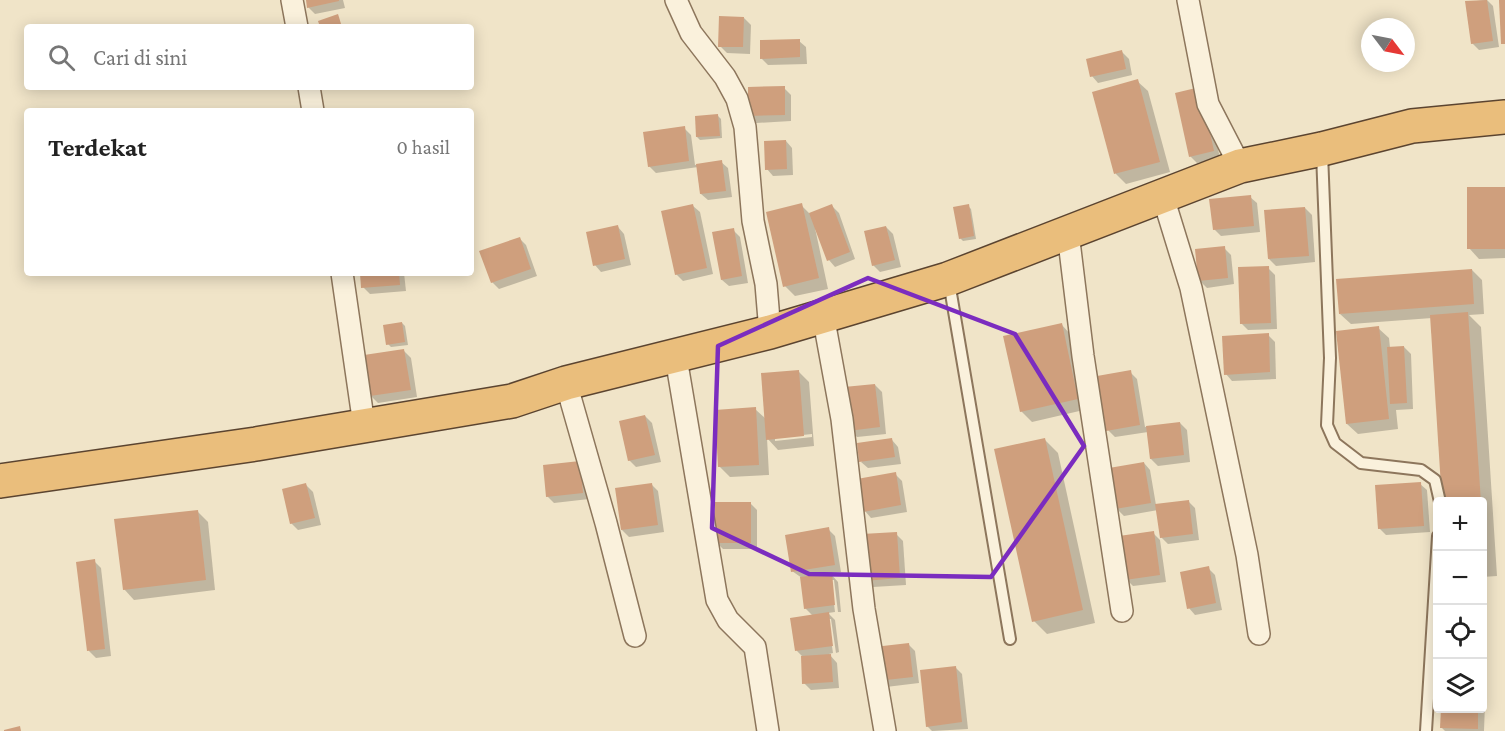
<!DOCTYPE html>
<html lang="id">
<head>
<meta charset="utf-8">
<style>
  body { margin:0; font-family:"Crimson Pro",serif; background:#f6f6f6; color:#222 }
  .controls { position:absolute; right:18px; bottom:18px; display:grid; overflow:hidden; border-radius:6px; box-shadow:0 3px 15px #0003 }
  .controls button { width:54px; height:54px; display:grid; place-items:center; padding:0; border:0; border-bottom:2px solid #e0e0e0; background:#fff; color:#222; font:30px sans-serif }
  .compass { position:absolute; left:1361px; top:18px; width:54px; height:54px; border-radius:50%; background:#fff; box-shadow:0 3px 15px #0003; rotate:122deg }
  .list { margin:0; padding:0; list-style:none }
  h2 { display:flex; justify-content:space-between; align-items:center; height:78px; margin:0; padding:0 24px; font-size:26px }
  h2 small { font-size:20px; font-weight:400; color:#767676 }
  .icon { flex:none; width:33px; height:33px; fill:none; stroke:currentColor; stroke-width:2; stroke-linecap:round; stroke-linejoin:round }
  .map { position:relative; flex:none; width:1505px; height:731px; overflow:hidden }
  .search { position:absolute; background:#fff; box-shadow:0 3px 15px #0003; left:24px; top:24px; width:450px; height:66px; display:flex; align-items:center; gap:15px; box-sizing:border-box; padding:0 21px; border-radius:6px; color:#767676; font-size:22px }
  .panel { position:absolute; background:#fff; box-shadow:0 3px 15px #0003; left:24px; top:108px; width:450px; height:168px; border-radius:6px }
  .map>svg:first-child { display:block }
  .shadow { fill:#0003; fill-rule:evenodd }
  .building { fill:#cf9f7d }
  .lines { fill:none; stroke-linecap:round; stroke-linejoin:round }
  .service-casing { stroke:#8d765c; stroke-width:14 }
  .minor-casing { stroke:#8d765c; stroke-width:24 }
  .trunk-casing { stroke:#5b4430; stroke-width:36 }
  .service { stroke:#faf1dc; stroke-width:10 }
  .minor { stroke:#faf1dc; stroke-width:21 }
  .trunk { stroke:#eabe7c; stroke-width:33 }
  .marked { fill:none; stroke:#7b2cbf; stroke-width:4.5; stroke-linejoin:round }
</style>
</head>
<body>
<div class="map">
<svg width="1505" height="731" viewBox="0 0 1505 731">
  <rect width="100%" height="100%" fill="#f0e4c8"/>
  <g class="shadow">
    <polygon points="307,0 343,0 345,8 315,14 308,7"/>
    <polygon points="1487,0 1493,6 1499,47 1479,50 1472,43 1466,2"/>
    <polygon points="744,18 751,25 750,54 727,53 720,46"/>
    <polygon points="799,41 806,47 807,64 768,65 761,58"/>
    <polygon points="1122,52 1129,59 1132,75 1098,83 1092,76"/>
    <polygon points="1137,81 1148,91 1170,172 1126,184 1116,174 1094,93"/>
    <polygon points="784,88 791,95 791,121 756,123 749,116"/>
    <polygon points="1206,96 1220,158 1197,163 1190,156"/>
    <polygon points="718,116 721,119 722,138 700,140 697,137"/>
    <polygon points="684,128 691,135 695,165 721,162 728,168 732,197 708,200 701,194 698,167 656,173 649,166"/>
    <polygon points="786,141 792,148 793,175 773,176 767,169"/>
    <polygon points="1505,188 1505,258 1479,259 1469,248"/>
    <polygon points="1250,197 1257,203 1260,232 1221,236 1214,229"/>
    <polygon points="801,205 810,214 832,206 839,213 855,259 835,267 829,260 815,228 828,289 795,296 785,286"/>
    <polygon points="693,206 700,212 713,274 683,281 676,274"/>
    <polygon points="968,206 971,209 976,239 963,241 960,238"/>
    <polygon points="1305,208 1312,215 1315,262 1276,266 1269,259"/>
    <polygon points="618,227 624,234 631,265 601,272 595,265"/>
    <polygon points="886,227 893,234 901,267 880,272 873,265"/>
    <polygon points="733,230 740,237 748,283 729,286 722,280"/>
    <polygon points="519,238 526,245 537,276 499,289 492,282"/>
    <polygon points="1224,248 1231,255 1234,284 1207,288 1200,281"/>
    <polygon points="1268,268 1275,275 1277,329 1248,330 1241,323"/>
    <polygon points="1472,270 1482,280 1484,314 1469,315 1481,327 1497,576 1482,577 1482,502 1444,502 1432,318 1351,324 1340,314"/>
    <polygon points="362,273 404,273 406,291 370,294 363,287"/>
    <polygon points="402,323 405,326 408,345 391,347 388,344"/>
    <polygon points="1061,324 1071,335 1088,409 1032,422 1021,411"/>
    <polygon points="1378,328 1389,338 1390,348 1404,347 1411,354 1413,409 1396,410 1398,429 1358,434 1347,424"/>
    <polygon points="1268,335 1275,342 1276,379 1232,381 1226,374"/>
    <polygon points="404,351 411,358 417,397 378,403 371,396"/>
    <path d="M 799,372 L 809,382 L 814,446 L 778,450 L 767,438 L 769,475 L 730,477 L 719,466 L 755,409 L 766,419 ZM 812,434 L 812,437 L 775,441 L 775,438 Z"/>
    <polygon points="1130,372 1137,379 1145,427 1180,423 1187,430 1190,462 1158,466 1151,459 1148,432 1115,437 1108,430"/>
    <polygon points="875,385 882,392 886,434 857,437 850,430"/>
    <polygon points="645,416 652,423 661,462 636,467 629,460"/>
    <polygon points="1044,439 1058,453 1095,623 1047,634 1034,621"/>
    <polygon points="892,440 898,447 901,464 868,468 861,462"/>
    <polygon points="579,463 589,499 554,503 547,496"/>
    <polygon points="1144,463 1150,470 1156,505 1188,501 1195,508 1199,540 1168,544 1161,537 1158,510 1124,516 1117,509"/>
    <polygon points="895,474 902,481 907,512 871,518 865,511"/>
    <polygon points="651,484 658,491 664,532 629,537 622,530"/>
    <polygon points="1420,484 1427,490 1430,532 1386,535 1379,528"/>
    <polygon points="306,485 313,492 321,525 298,530 291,523"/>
    <polygon points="750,503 757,510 757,549 723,549 716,542"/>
    <polygon points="197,511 208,522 215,590 134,600 124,589"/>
    <polygon points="828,529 835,536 841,572 830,573 838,582 841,612 838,612 834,580 831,580 835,612 828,613 835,620 839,652 836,653 831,619 828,619 833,653 829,654 837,663 839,688 811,690 804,683 802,656 797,651 792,619 813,616 805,608 802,578 792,571"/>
    <polygon points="1153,533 1160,540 1166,582 1133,586 1126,579"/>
    <polygon points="896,534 903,541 906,585 873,587 866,580"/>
    <polygon points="94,561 101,568 111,656 96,658 89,651"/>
    <polygon points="1208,568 1215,575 1222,610 1195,615 1189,608"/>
    <polygon points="1482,617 1486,663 1482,664"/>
    <polygon points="908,644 915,651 919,683 886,687 879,680"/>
    <polygon points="955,667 962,674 968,729 932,731 927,726"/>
    <polygon points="1482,672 1486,676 1484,731 1445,731 1441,727 1442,708 1482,708"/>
  </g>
  <g class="building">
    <polygon points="306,0 339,0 339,1 307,8"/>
    <polygon points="1487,0 1493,41 1471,44 1465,1"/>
    <polygon points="1499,0 1505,0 1505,44 1501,44"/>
    <polygon points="338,14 342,27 320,27 318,21"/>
    <polygon points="719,16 744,17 743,47 718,47"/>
    <polygon points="800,39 800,57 760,59 760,40"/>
    <polygon points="1122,50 1126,69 1090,77 1086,59"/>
    <polygon points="1138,79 1160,162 1114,174 1092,92"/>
    <polygon points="785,86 785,115 748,116 748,87"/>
    <polygon points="1200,87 1214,151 1189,157 1175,93"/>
    <polygon points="718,114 720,136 696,137 695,116"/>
    <polygon points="685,126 689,161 648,167 643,132"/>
    <polygon points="786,140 787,169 765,170 764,141"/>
    <polygon points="722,160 726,191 700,194 696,164"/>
    <rect x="1467" y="187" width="38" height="62"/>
    <polygon points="1251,195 1254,226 1213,230 1209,199"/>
    <polygon points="802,203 819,278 783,287 766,212"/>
    <polygon points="693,204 707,268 675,275 661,211"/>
    <polygon points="832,204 850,252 827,261 809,213"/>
    <polygon points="969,204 974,236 959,239 953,207"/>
    <polygon points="1305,207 1309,256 1268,259 1264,210"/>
    <polygon points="618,225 625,259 593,266 586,232"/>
    <polygon points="886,226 895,260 872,266 864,231"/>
    <polygon points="734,228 742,276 721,280 712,232"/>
    <polygon points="520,237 531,269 491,283 479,251"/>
    <polygon points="1225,246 1228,278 1198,281 1195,249"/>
    <polygon points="1269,266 1271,323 1240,324 1238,267"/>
    <polygon points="1472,269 1474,304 1339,314 1336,279"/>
    <polygon points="360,273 399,273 400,285 361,288"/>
    <polygon points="1468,312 1481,502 1442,502 1430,315"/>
    <polygon points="402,322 405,342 386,345 383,325"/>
    <polygon points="1062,323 1078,399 1020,412 1003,336"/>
    <polygon points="1379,326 1389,419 1346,424 1336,331"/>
    <polygon points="1269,333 1270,372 1224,375 1222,336"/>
    <polygon points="1404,346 1407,403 1390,404 1387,347"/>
    <polygon points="404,349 411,390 370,396 364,355"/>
    <polygon points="799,370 804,436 766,440 761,373"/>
    <polygon points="1131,370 1140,425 1106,431 1097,376"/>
    <polygon points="875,384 880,427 848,431 844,387"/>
    <polygon points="756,407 759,465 718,467 715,410"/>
    <polygon points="645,415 655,455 628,461 619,421"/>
    <polygon points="1180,422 1184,455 1150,459 1146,426"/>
    <polygon points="892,438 895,457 859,462 857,443"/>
    <polygon points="1045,438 1083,610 1032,622 994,449"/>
    <polygon points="580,461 583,493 546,497 543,465"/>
    <polygon points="1144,462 1151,503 1115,509 1109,468"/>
    <polygon points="896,472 901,505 863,512 857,479"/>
    <polygon points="1421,482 1424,526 1378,529 1375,485"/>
    <polygon points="306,483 315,518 290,524 282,489"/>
    <polygon points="652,483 658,525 621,530 615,488"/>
    <polygon points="1189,500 1193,534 1160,538 1155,504"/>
    <polygon points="715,502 751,502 751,543 714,543"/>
    <polygon points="198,510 206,580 123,590 114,519"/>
    <polygon points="829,527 835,565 791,572 785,535"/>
    <polygon points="1154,531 1160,575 1125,580 1119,536"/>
    <polygon points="897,532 900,578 864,581 862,534"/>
    <polygon points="95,559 105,649 87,651 76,562"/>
    <polygon points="1209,566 1216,603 1187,609 1180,572"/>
    <polygon points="832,573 835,605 804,609 800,577"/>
    <polygon points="829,612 833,646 795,651 790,618"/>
    <polygon points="909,643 913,677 877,681 874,647"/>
    <polygon points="831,654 833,682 802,684 801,656"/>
    <polygon points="956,666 962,722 926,727 920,670"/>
    <polygon points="1441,708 1478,708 1478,729 1440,728"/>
    <polygon points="20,726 21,731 4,731 4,730"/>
  </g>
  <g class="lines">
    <defs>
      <g id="service">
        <polyline points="1322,153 1330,358 1327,425 1335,443 1361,463 1421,470 1435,480 1440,502"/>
        <polyline points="949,282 1010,639"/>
        <polyline points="1426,731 1438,536"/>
      </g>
      <g id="minor">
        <polyline points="292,0 297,27"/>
        <polyline points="676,0 691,33 725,77 737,99 745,127 753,221 766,284 770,332"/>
        <polyline points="1188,0 1208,104 1240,166"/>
        <polyline points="309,87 313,111"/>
        <polyline points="1163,197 1191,288 1247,555 1259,634"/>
        <polyline points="1068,233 1083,356 1122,611"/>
        <polyline points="342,273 364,425"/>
        <polyline points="823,315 842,419 864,609 885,731"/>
        <polyline points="676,358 717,600 728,620 755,647 768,731"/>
        <polyline points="566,383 606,523 635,636"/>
      </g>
      <polyline id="trunk" points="0,481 256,444 512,401 566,383 770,332 948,279 1240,166 1322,149 1412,126 1505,117"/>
    </defs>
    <use href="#service" class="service-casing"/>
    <use href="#minor" class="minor-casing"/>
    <use href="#trunk" class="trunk-casing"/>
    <use href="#service" class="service"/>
    <use href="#minor" class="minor"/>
    <use href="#trunk" class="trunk"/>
  </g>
  <path class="marked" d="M 868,278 L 1015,334 L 1084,446 L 991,577 L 809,574 L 712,528 L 718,346 Z"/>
</svg>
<div class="controls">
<button>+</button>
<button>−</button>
<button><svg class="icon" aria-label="locate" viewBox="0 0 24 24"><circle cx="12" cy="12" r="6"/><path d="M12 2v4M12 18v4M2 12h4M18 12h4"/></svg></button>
<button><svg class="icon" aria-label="layers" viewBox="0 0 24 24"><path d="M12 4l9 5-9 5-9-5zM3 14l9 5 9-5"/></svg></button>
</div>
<svg class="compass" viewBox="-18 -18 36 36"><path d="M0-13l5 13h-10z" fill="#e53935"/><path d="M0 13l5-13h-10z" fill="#767676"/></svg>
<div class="search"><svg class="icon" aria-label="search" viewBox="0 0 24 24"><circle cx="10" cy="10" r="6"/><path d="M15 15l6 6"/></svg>Cari di sini</div>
<section class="panel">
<h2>Terdekat<small>0 hasil</small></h2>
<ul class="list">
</ul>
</section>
</div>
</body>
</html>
